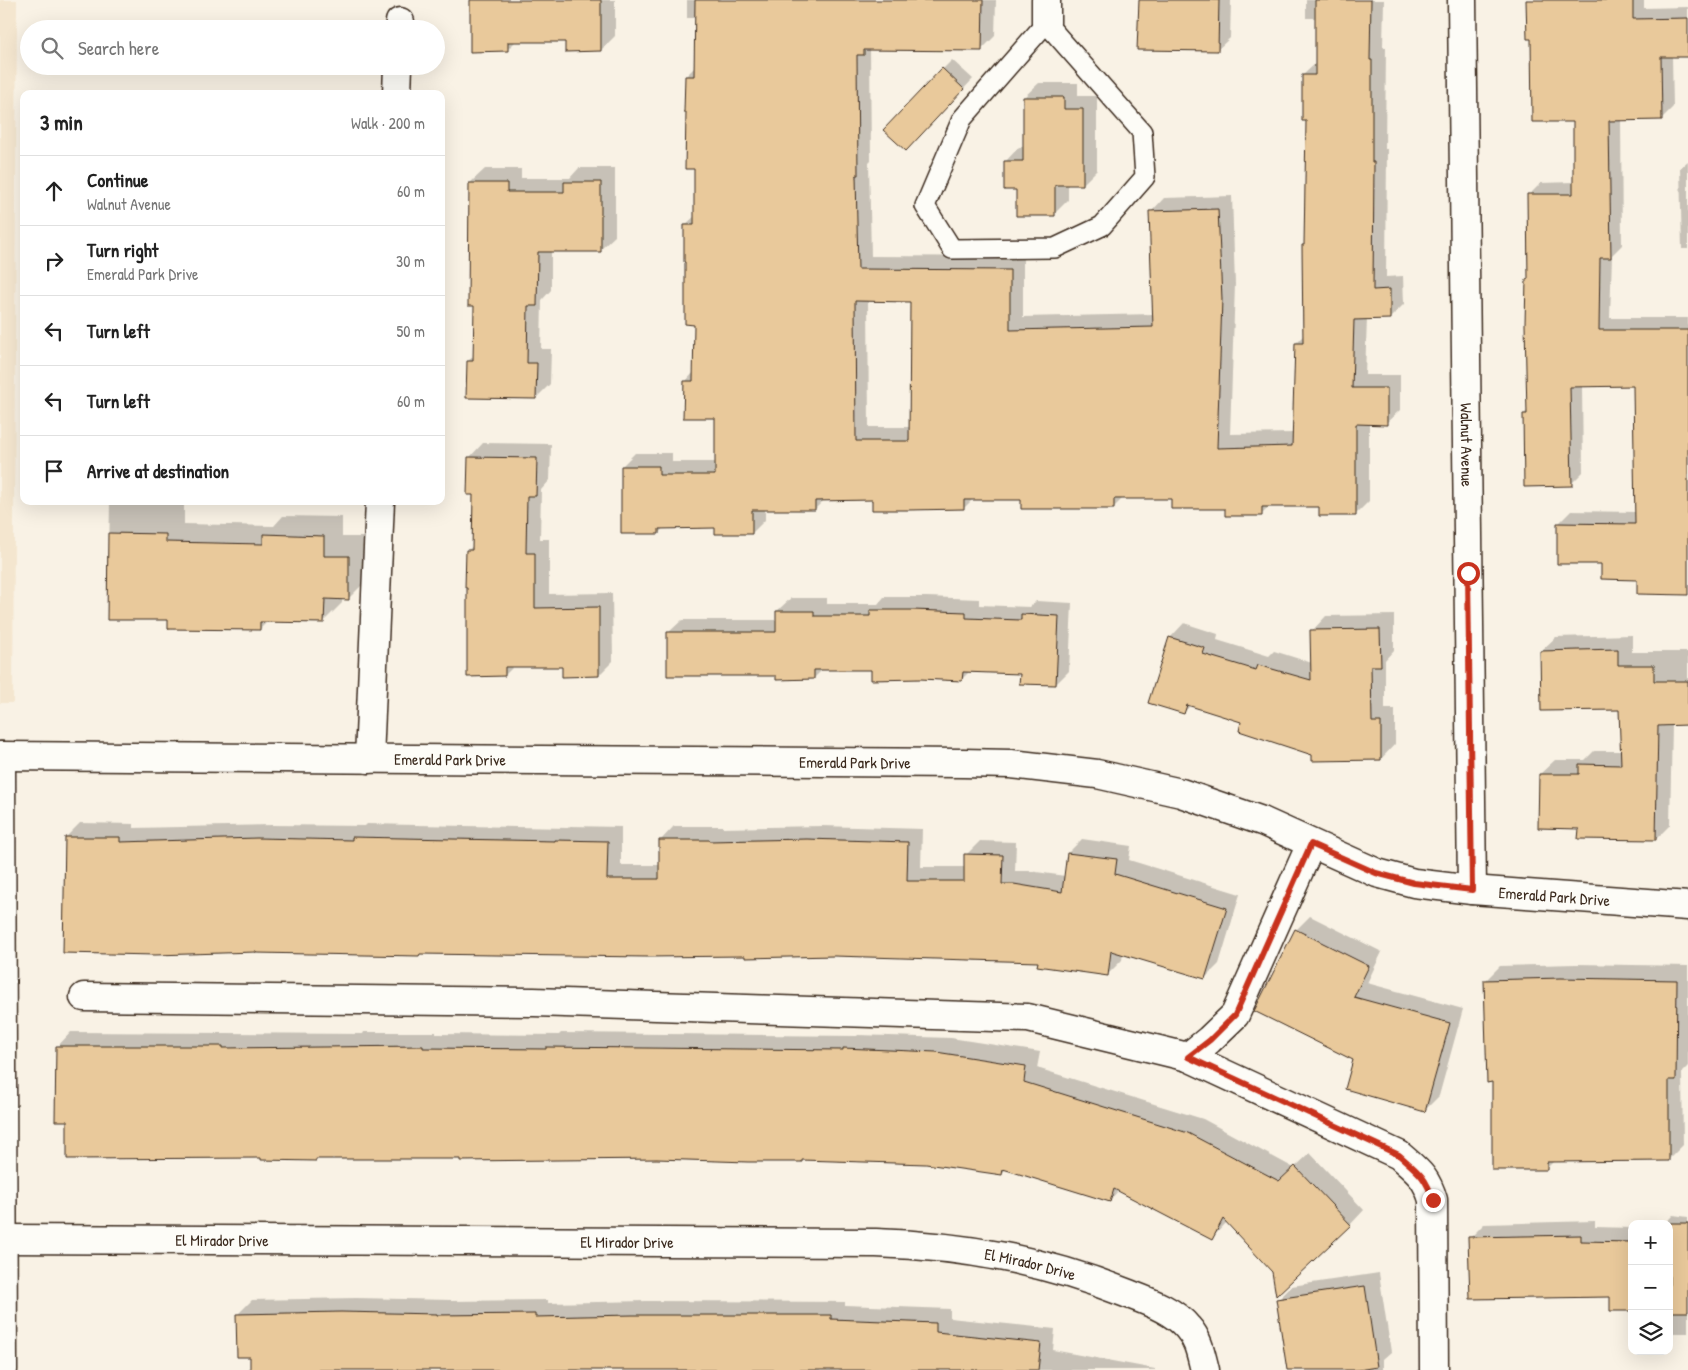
<!DOCTYPE html>
<html lang="en">
<head>
<meta charset="utf-8">
<style>
  body { margin:0; font-family:"Patrick Hand",sans-serif; background:#f6f6f6; color:#222 }
  .controls { position:absolute; right:15px; bottom:15px; display:grid; overflow:hidden; border-radius:10px; box-shadow:0 5px 20px #0002 }
  .controls button { width:45px; height:45px; display:grid; place-items:center; padding:0; border:0; border-bottom:1px solid #e0e0e0; background:#fff; color:#222; font:25px sans-serif }
  .stop { position:absolute; width:15px; height:15px; margin:-11px; border:4px solid #c8321e; border-radius:50%; background:#fff }
  .stop.end { background:#c8321e; border-color:#fff; box-shadow:0 1px 5px #0008 }
  .list { margin:0; padding:0; list-style:none }
  h2 { display:flex; justify-content:space-between; align-items:center; height:65px; margin:0; padding:0 20px; font-size:21px }
  h2 small { font-size:16px; font-weight:400; color:#767676 }
  .list li { display:grid; grid-template-columns:32px 1fr auto; gap:15px; align-items:center; box-sizing:border-box; height:70px; padding:0 20px; border-top:1px solid #e0e0e0 }
  .list b { display:block; font-size:19px; white-space:nowrap }
  .list p { margin:0; font-size:16px; white-space:nowrap; color:#767676 }
  .list em { font-size:16px; font-style:normal; color:#767676 }
  .icon { flex:none; width:28px; height:28px; fill:none; stroke:currentColor; stroke-width:2; stroke-linecap:round; stroke-linejoin:round }
  .map { position:relative; flex:none; width:1688px; height:1370px; overflow:hidden }
  .search { position:absolute; background:#fff; box-shadow:0 5px 20px #0002; left:20px; top:20px; width:425px; height:55px; display:flex; align-items:center; gap:12px; box-sizing:border-box; padding:0 18px; border-radius:28px; color:#767676; font-size:19px }
  .panel { position:absolute; background:#fff; box-shadow:0 5px 20px #0002; left:20px; top:90px; width:425px; height:415px; border-radius:10px }
  .map>svg:first-child { display:block }
  .built { fill:#f4e6cf }
  .shadow { fill:#0003; fill-rule:evenodd }
  .building { fill:#e9c99b; stroke:#3b2a1e; fill-rule:evenodd }
  .lines { fill:none; stroke-linecap:round; stroke-linejoin:round }
  .lane-casing { stroke:#3b2a1e; stroke-width:22 }
  .street-casing { stroke:#3b2a1e; stroke-width:31 }
  .lane { stroke:#fdfcf7; stroke-width:19 }
  .street { stroke:#fdfcf7; stroke-width:28 }
  .route { stroke:#c8321e; stroke-width:6 }
  .labels { text-anchor:middle; dominant-baseline:central; stroke-width:4; stroke-linejoin:round; paint-order:stroke }
  .street-label { font-size:16px; fill:#3b2a1e; stroke:#fdfcf7 }
</style>
</head>
<body>
<div class="map">
<svg width="1688" height="1370" viewBox="0 0 1688 1370">
  <rect width="100%" height="100%" fill="#f9f2e5"/>
  <filter id="ink" filterUnits="userSpaceOnUse"><feTurbulence type="fractalNoise" baseFrequency=".02" numOctaves="2"/><feDisplacementMap in="SourceGraphic" scale="10" xChannelSelector="R" yChannelSelector="G"/><feConvolveMatrix kernelMatrix="1 2 1 2 8 2 1 2 1" color-interpolation-filters="sRGB"/></filter>
  <g filter="url(#ink)">
    <polygon class="built" points="0,0 17,0 13,703 0,703"/>
    <g class="shadow">
      <polygon points="471,0 615,0 615,36 601,50 566,41 516,41 507,50"/>
      <path d="M 687,0 L 996,0 L 995,36 L 981,50 L 870,48 L 871,160 L 869,162 L 871,256 L 1023,257 L 1023,317 L 1154,314 L 1151,212 L 1164,198 L 1232,196 L 1235,284 L 1230,434 L 1294,433 L 1296,343 L 1304,335 L 1303,245 L 1306,243 L 1308,120 L 1303,75 L 1316,63 L 1316,18 L 1306,18 L 1306,0 L 1384,0 L 1383,47 L 1386,47 L 1385,149 L 1387,149 L 1386,277 L 1403,276 L 1404,304 L 1390,318 L 1367,318 L 1365,375 L 1400,375 L 1400,410 L 1386,423 L 1369,423 L 1369,501 L 1356,514 L 1320,505 L 1271,505 L 1262,514 L 1172,498 L 1123,498 L 1113,508 L 1023,499 L 973,499 L 964,508 L 874,499 L 824,500 L 815,509 L 765,509 L 765,520 L 752,533 L 716,527 L 664,527 L 659,533 L 622,466 L 635,453 L 672,453 L 672,462 L 716,462 L 716,417 L 685,382 L 694,372 L 695,324 L 685,225 L 695,216 L 696,167 L 686,76 L 695,67 L 696,18 L 687,18 ZM 868,300 L 912,301 L 910,427 L 869,427 Z"/>
      <polygon points="1140,0 1231,0 1230,38 1217,50"/>
      <polygon points="1527,0 1644,0 1644,8 1688,7 1688,55 1672,56 1673,107 1661,119 1621,120 1622,245 1612,255 1610,318 1688,318 1688,594 1638,579 1603,563 1559,523 1571,511 1636,512 1635,385 1582,386 1583,472 1571,484 1524,414 1528,410 1529,195 1541,183 1574,182 1574,120 1532,38"/>
      <polygon points="952,60 973,79 915,140 943,69"/>
      <polygon points="1039,83 1078,83 1078,96 1097,96 1097,170 1083,184 1068,184 1068,200 1054,214 1018,188 1005,162 1019,147 1024,147 1024,97"/>
      <polygon points="193,92 280,92 280,94 191,94"/>
      <polygon points="1688,161 1688,249 1682,249 1680,168"/>
      <polygon points="579,168 615,168 615,236 600,250 551,250 551,290 542,300 541,349 551,349 550,384 536,398 468,361 475,355 475,304 470,183 485,169 521,169 521,178 570,178"/>
      <polygon points="483,443 551,444 550,480 541,490 540,539 549,539 549,594 612,593 613,661 599,675 563,666 514,666 505,675 467,551 474,545 474,494 469,458"/>
      <polygon points="110,501 184,501 184,524 274,526 283,516 342,517 342,537 367,537 367,580 348,599 342,599 342,603 324,621 268,621 260,629 169,619 108,619"/>
      <polygon points="884,597 927,597 979,599 979,605 1030,607 1036,601 1072,603 1069,671 1056,684 1021,673 970,671 962,679 872,669 823,669 814,678 777,675 668,633 682,620 777,620 777,611 791,598 827,598 827,604 878,604"/>
      <polygon points="1394,615 1394,650 1385,660 1385,709 1395,709 1395,744 1381,759 1313,754 1243,721 1191,705 1184,712 1170,638 1184,623 1218,634 1217,640 1269,656 1274,651 1312,663 1312,631 1326,616"/>
      <polygon points="1632,635 1632,652 1688,652 1688,724 1672,724 1670,825 1656,839 1580,828 1540,774 1555,760 1585,760 1594,751 1622,751 1620,709 1541,651 1556,637"/>
      <polygon points="80,823 134,824 134,828 272,825 365,826 367,824 568,828 570,826 621,827 621,865 660,865 660,841 674,826 723,826 723,828 822,826 922,829 921,867 965,867 966,855 980,841 1016,842 1015,871 1029,871 1065,876 1068,853 1082,839 1131,846 1129,860 1240,894 1219,964 1205,978 1123,953 1122,960 1108,974 1039,961 834,955 746,955 66,837"/>
      <polygon points="1310,916 1382,952 1367,983 1463,1009 1439,1096 1425,1110 1355,1060 1296,930"/>
      <polygon points="1576,964 1688,966 1688,1066 1682,1072 1683,1145 1669,1159 1555,1160 1547,1168 1493,1081 1485,981 1500,966"/>
      <polygon points="71,1032 363,1034 364,1032 436,1032 436,1034 559,1035 561,1033 857,1036 858,1035 951,1038 1040,1052 1037,1068 1203,1119 1294,1168 1310,1153 1364,1210 1350,1225 1273,1271 1227,1222 1211,1239 1119,1190 1109,1201 1006,1169 1001,1174 926,1163 803,1159 802,1160 657,1158 263,1157 68,1120 57,1047"/>
      <polygon points="1673,1215 1688,1217 1688,1333 1669,1333 1669,1224 1664,1224"/>
      <polygon points="1595,1221 1595,1227 1632,1228 1632,1310 1611,1295 1470,1238 1484,1224"/>
      <polygon points="1379,1273 1391,1352 1383,1359 1383,1370 1288,1370 1278,1300 1292,1286"/>
      <polygon points="356,1298 451,1300 451,1301 548,1300 548,1303 647,1301 845,1302 845,1305 950,1309 950,1318 1055,1329 1053,1350 1155,1369 1155,1370 252,1370 251,1356 238,1314 252,1300"/>
    </g>
    <g class="building">
      <polygon points="470,0 601,0 601,51 565,52 565,42 508,42 508,51 470,52"/>
      <path d="M 695,0 L 983,0 L 982,51 L 864,50 L 864,55 L 857,55 L 858,175 L 856,175 L 858,269 L 1010,270 L 1010,330 L 1153,327 L 1149,211 L 1218,209 L 1222,299 L 1217,448 L 1292,446 L 1295,343 L 1303,343 L 1302,245 L 1304,245 L 1306,121 L 1302,121 L 1302,75 L 1315,75 L 1315,0 L 1371,0 L 1370,60 L 1372,60 L 1372,162 L 1374,162 L 1373,290 L 1390,289 L 1390,319 L 1354,320 L 1352,388 L 1387,388 L 1387,425 L 1356,424 L 1356,516 L 1319,516 L 1319,507 L 1262,507 L 1262,516 L 1225,516 L 1225,509 L 1171,509 L 1171,499 L 1114,499 L 1114,509 L 1021,509 L 1021,500 L 964,500 L 964,509 L 909,510 L 872,510 L 872,500 L 815,501 L 815,510 L 752,510 L 752,534 L 715,534 L 715,528 L 659,529 L 659,534 L 621,534 L 621,466 L 659,466 L 659,475 L 715,475 L 715,418 L 683,418 L 684,381 L 693,381 L 694,325 L 685,324 L 685,262 L 684,262 L 684,225 L 694,225 L 694,169 L 685,169 L 686,112 L 684,112 L 685,76 L 694,76 ZM 855,301 L 910,302 L 909,441 L 856,441 Z"/>
      <polygon points="1139,0 1219,0 1218,51 1137,50"/>
      <polygon points="1526,0 1633,0 1633,19 1688,18 1688,57 1661,57 1662,120 1609,121 1611,258 1600,258 1599,330 1688,330 1688,595 1637,594 1637,580 1601,579 1601,564 1557,564 1557,523 1635,524 1633,386 1570,387 1572,486 1524,487 1523,414 1527,414 1525,324 1526,279 1528,279 1527,194 1573,194 1573,122 1532,122 1531,39 1527,39"/>
      <polygon points="942,68 964,89 906,151 883,130"/>
      <polygon points="1023,97 1064,97 1064,109 1083,109 1083,185 1055,185 1055,216 1016,216 1016,190 1004,190 1004,161 1023,161"/>
      <polygon points="564,182 601,182 601,252 538,252 537,306 528,306 527,363 537,363 536,399 466,398 467,361 473,361 474,306 468,306 469,183 507,183 507,192 564,192"/>
      <polygon points="468,457 537,458 536,496 527,496 526,553 535,553 535,608 599,607 599,676 562,677 562,667 505,667 505,676 467,677 467,588 465,588 466,550 472,550 473,495 467,495"/>
      <polygon points="108,533 166,534 166,542 263,544 263,534 324,536 324,556 349,556 349,600 325,599 324,623 260,622 260,630 168,629 168,620 107,620"/>
      <polygon points="870,610 913,610 966,612 966,618 1021,620 1021,614 1059,616 1056,685 1019,684 1020,674 963,672 962,681 920,679 871,680 871,670 814,670 814,679 776,680 776,676 667,676 667,632 776,632 776,611 814,611 814,616 870,616"/>
      <polygon points="1380,629 1381,666 1371,666 1372,722 1381,722 1381,760 1312,761 1312,755 1239,731 1241,722 1187,705 1184,714 1148,703 1169,637 1205,648 1203,654 1256,670 1258,665 1311,680 1310,630"/>
      <polygon points="1618,649 1618,665 1654,665 1654,681 1688,681 1688,725 1658,726 1656,840 1578,839 1579,829 1538,828 1539,774 1579,774 1579,764 1621,765 1619,710 1541,711 1540,651"/>
      <polygon points="65,837 120,837 120,842 257,838 352,840 352,837 555,841 555,840 608,841 607,879 659,879 659,840 710,840 710,841 807,839 908,842 907,881 964,881 964,854 1003,855 1002,884 1014,884 1062,892 1067,853 1117,859 1115,874 1227,908 1205,979 1111,951 1108,976 1037,966 1038,962 834,956 745,958 745,956 647,957 420,954 419,956 256,953 256,952 155,955 63,953"/>
      <polygon points="1295,929 1369,966 1354,997 1450,1023 1425,1112 1345,1089 1353,1060 1254,1011"/>
      <polygon points="1561,978 1677,980 1676,1080 1669,1080 1669,1161 1547,1162 1547,1170 1492,1170 1492,1082 1487,1083 1484,980"/>
      <polygon points="56,1046 223,1046 223,1048 423,1046 423,1048 546,1049 546,1047 843,1050 843,1048 936,1052 1026,1066 1024,1082 1188,1133 1279,1181 1295,1166 1351,1225 1276,1296 1272,1272 1223,1219 1212,1240 1114,1189 1110,1202 1003,1169 1002,1175 926,1164 802,1160 802,1162 748,1162 657,1159 460,1161 460,1159 316,1159 316,1161 261,1160 261,1158 67,1159 67,1121 55,1121"/>
      <polygon points="1658,1223 1688,1223 1688,1312 1669,1312 1669,1224"/>
      <polygon points="1581,1235 1581,1241 1632,1242 1632,1311 1610,1311 1610,1297 1470,1299 1468,1237"/>
      <polygon points="1365,1286 1377,1367 1358,1370 1287,1370 1276,1299"/>
      <polygon points="341,1312 437,1314 437,1315 535,1314 535,1317 632,1315 831,1315 831,1319 936,1323 936,1332 1041,1343 1038,1370 250,1370 250,1357 237,1357 236,1314"/>
    </g>
    <g class="lines">
      <defs>
        <polygon id="lane" points="1046,23 1142,132 1145,177 1102,226 1055,248 952,249 925,206 962,119"/>
        <g id="street">
          <polyline points="1046,0 1046,23"/>
          <path id="s1" d="M 1462,0 L 1472,890"/>
          <polyline points="399,29 400,22"/>
          <polyline points="397,94 398,66"/>
          <path id="s2" d="M 0,756 L 963,763 L 1011,764 L 1097,774 L 1181,793 L 1262,821 L 1377,873 L 1414,883 L 1472,890 L 1688,906"/>
          <polyline points="1,756 3,1370"/>
          <polyline points="369,759 380,501"/>
          <path d="M 84,997 L 534,1002 L 1028,1018 L 1188,1057 L 1399,1155 C 1417,1171 1426,1176 1433,1200 L 1434,1370"/>
          <polyline points="1188,1057 1209,1040 1235,1015 1311,844"/>
          <path id="s3" d="M 3,1239 L 876,1243 C 965,1246 1043,1260 1126,1293 C 1147,1301 1174,1310 1188,1328 C 1199,1340 1201,1355 1205,1370"/>
        </g>
      </defs>
      <use href="#lane" class="lane-casing"/>
      <use href="#street" class="street-casing"/>
      <use href="#lane" class="lane"/>
      <use href="#street" class="street"/>
    </g>
  </g>
  <g class="lines" filter="url(#ink)">
    <path class="route" d="M 1433,1200 C 1426,1176 1417,1171 1399,1155 L 1188,1057 L 1210,1040 L 1235,1015 L 1311,844 L 1376,873 L 1414,883 L 1472,890 L 1468,573"/>
  </g>
  <g class="labels">
    <g class="street-label">
      <text stroke="none"><textPath href="#s1" startOffset="445">Walnut Avenue</textPath></text>
      <text stroke="none"><textPath href="#s2" startOffset="450">Emerald Park Drive</textPath></text>
      <text stroke="none"><textPath href="#s2" startOffset="855">Emerald Park Drive</textPath></text>
      <text stroke="none"><textPath href="#s2" startOffset="1575">Emerald Park Drive</textPath></text>
      <text stroke="none"><textPath href="#s3" startOffset="219">El Mirador Drive</textPath></text>
      <text stroke="none"><textPath href="#s3" startOffset="624">El Mirador Drive</textPath></text>
      <text stroke="none"><textPath href="#s3" startOffset="1029">El Mirador Drive</textPath></text>
    </g>
  </g>
</svg>
<div class="controls">
<button>+</button>
<button>−</button>
<button><svg class="icon" aria-label="layers" viewBox="0 0 24 24"><path d="M12 4l9 5-9 5-9-5zM3 14l9 5 9-5"/></svg></button>
</div>
<div class="stop" style="left:1468px;top:573px"></div>
<div class="stop end" style="left:1433px;top:1200px"></div>
<div class="search"><svg class="icon" aria-label="search" viewBox="0 0 24 24"><circle cx="10" cy="10" r="6"/><path d="M15 15l6 6"/></svg>Search here</div>
<section class="panel">
<h2>3 min<small>Walk · 200 m</small></h2>
<ul class="list">
<li><svg class="icon" aria-label="ahead" viewBox="0 0 24 24"><path d="M12 20V5M6 11l6-6 6 6"/></svg><div><b>Continue</b><p>Walnut Avenue</p></div><em>60 m</em></li>
<li><svg class="icon" aria-label="right" viewBox="0 0 24 24"><path d="M7 20v-9h11M14 6l5 5-5 5"/></svg><div><b>Turn right</b><p>Emerald Park Drive</p></div><em>30 m</em></li>
<li><svg class="icon" aria-label="left" viewBox="0 0 24 24"><path d="M17 20v-9H6M10 6l-5 5 5 5"/></svg><div><b>Turn left</b></div><em>50 m</em></li>
<li><svg class="icon" aria-label="left" viewBox="0 0 24 24"><path d="M17 20v-9H6M10 6l-5 5 5 5"/></svg><div><b>Turn left</b></div><em>60 m</em></li>
<li><svg class="icon" aria-label="arrive" viewBox="0 0 24 24"><path d="M6 21V4h12l-3 4 3 4H6"/></svg><div><b>Arrive at destination</b></div></li>
</ul>
</section>
</div>
</body>
</html>
